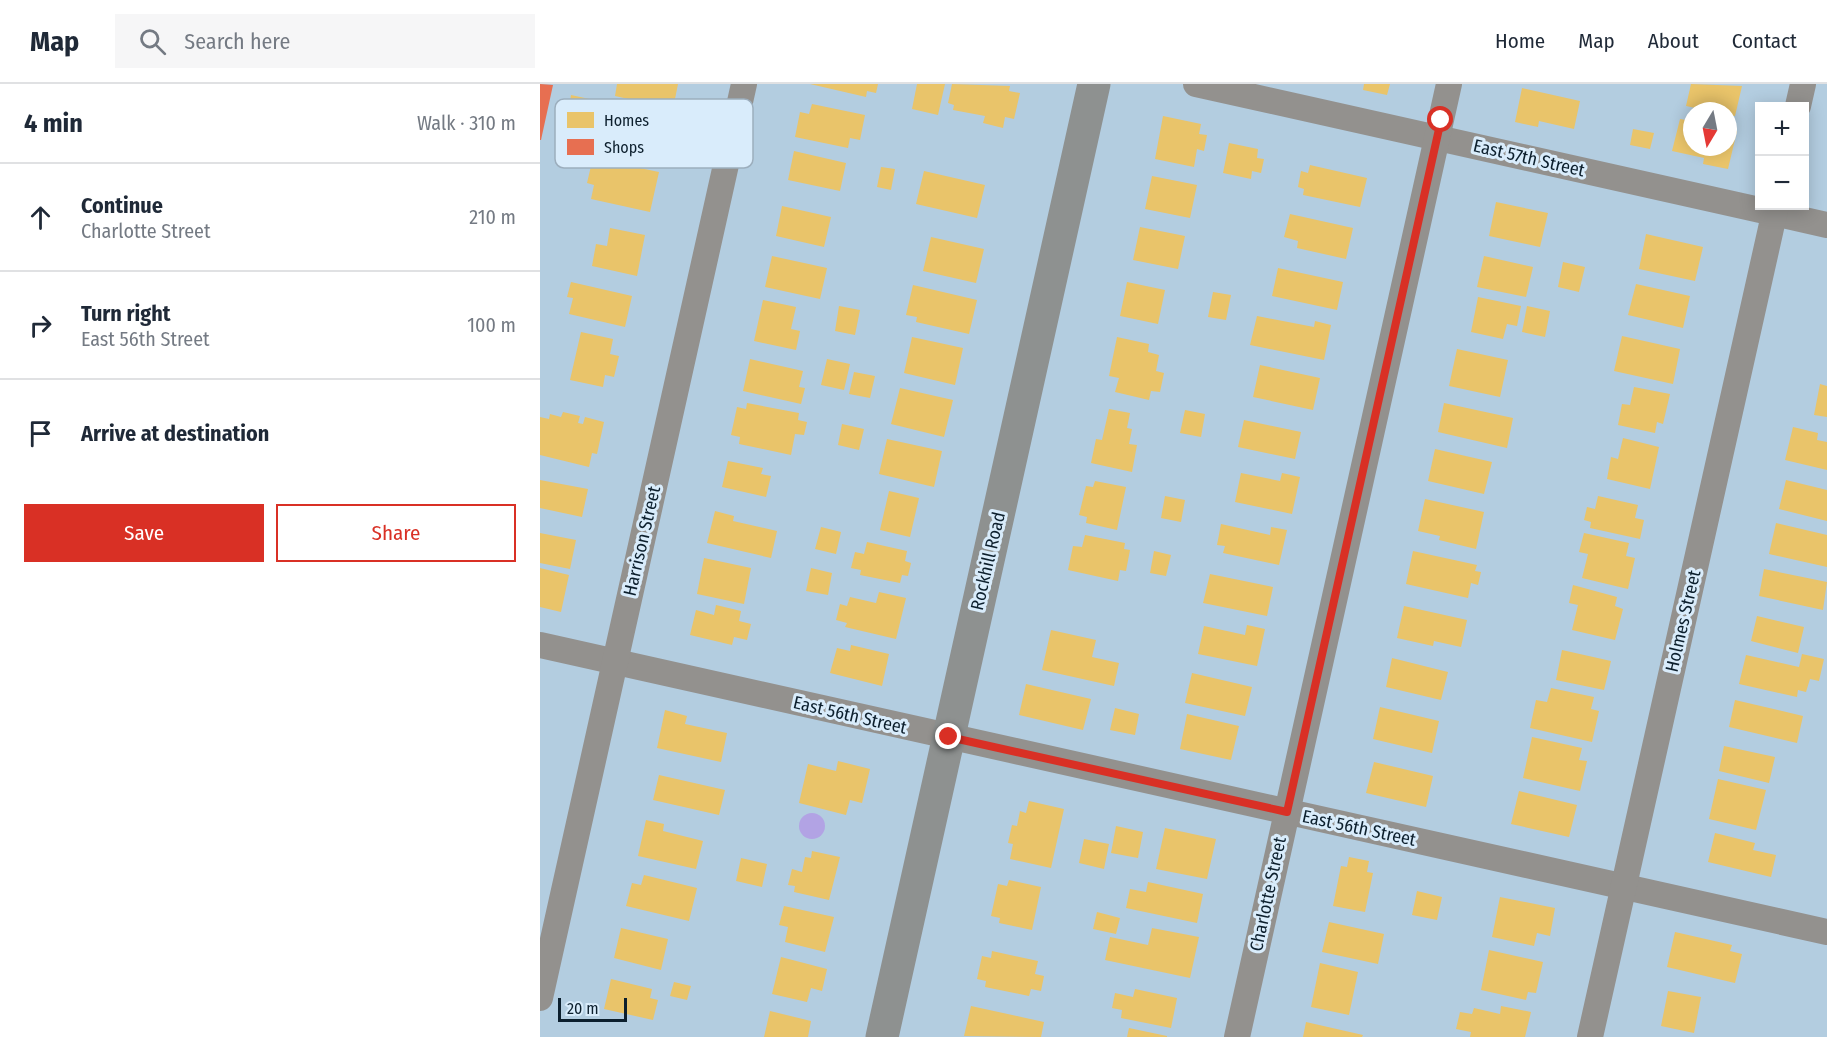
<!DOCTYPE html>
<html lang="en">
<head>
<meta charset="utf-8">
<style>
  body { margin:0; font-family:"Fira Sans Condensed",sans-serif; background:#f6f6f7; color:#1f2937 }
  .controls { position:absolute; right:18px; top:18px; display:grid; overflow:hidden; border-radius:0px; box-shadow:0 3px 15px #0003 }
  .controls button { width:54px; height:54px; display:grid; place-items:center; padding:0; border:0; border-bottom:2px solid #e0e1e3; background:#fff; color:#1f2937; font:30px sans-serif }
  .compass { position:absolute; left:1143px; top:18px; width:54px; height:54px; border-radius:50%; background:#fff; box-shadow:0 3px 15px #0003; rotate:190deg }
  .scale { position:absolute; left:18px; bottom:15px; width:69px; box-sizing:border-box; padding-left:6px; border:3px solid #0c1f2d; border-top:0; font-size:16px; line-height:21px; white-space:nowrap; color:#0c1f2d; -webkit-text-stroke:4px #d9ecfb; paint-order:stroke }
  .stop { position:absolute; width:18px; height:18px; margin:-14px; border:4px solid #d93025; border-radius:50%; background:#fff }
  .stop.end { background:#d93025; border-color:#fff; box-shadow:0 2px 6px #0008 }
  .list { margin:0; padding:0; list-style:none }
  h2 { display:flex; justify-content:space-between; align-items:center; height:78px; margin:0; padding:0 24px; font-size:26px }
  h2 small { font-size:20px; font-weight:400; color:#747a83 }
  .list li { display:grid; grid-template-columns:39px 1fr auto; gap:18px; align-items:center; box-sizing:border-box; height:108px; padding:0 24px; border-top:2px solid #e0e1e3 }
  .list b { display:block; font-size:22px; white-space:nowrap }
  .list p { margin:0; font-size:20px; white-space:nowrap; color:#747a83 }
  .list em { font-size:20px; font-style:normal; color:#747a83 }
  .actions { display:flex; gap:12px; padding:18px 24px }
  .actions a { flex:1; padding:14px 0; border:2px solid #d93025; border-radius:0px; text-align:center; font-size:21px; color:#d93025 }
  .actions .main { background:#d93025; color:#fff }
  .icon { flex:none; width:33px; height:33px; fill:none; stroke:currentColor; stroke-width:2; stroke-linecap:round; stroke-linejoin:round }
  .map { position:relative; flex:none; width:1287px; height:953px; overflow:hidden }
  header { display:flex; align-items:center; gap:36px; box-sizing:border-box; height:84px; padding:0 30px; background:#fff; border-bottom:2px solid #e0e1e3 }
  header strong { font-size:28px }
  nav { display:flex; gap:33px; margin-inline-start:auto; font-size:21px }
  .search { width:420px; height:54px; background:#f6f6f7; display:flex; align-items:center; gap:15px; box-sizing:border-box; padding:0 21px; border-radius:0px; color:#747a83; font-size:22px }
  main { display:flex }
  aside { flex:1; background:#fff }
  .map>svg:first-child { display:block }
  .water { fill:#b2a3e4 }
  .homes { fill:#e9c46a }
  .shops { fill:#e76f51 }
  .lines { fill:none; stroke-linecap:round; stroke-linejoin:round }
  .street { stroke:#93918e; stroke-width:26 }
  .secondary { stroke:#8e9190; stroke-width:33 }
  .route { stroke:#d93025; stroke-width:8 }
  .labels { text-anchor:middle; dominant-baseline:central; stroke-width:6; stroke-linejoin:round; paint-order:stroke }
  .street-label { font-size:18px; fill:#0c1f2d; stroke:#d9ecfb }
  .key { fill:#d9ecfb; stroke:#9caebd; stroke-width:1.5 }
  .key-label { font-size:16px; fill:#0c1f2d }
</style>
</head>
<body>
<header>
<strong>Map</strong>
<div class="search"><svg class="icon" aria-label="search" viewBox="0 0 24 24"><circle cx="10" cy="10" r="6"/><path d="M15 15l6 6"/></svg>Search here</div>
<nav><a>Home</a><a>Map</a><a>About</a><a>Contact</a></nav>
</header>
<main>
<aside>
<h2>4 min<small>Walk · 310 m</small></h2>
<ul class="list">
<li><svg class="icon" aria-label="ahead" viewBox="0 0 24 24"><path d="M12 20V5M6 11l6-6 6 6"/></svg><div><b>Continue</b><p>Charlotte Street</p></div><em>210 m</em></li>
<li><svg class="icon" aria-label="right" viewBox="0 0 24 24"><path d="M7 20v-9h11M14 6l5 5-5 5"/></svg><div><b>Turn right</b><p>East 56th Street</p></div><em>100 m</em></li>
<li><svg class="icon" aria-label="arrive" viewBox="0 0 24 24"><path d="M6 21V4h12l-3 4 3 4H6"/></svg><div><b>Arrive at destination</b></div></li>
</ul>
<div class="actions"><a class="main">Save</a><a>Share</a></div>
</aside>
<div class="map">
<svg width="1287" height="953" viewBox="0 0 1287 953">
  <rect width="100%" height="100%" fill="#b3cde0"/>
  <circle class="water" cx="272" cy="742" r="13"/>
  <g class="homes">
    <polygon points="77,0 138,0 133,25 75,12"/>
    <polygon points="270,0 338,0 336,9 327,7 326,13"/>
    <polygon points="377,0 405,0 398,31 372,25"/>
    <polygon points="412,0 470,2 469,7 480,9 474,35 465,33 463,44 443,39 445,32 413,26 414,21 408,19"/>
    <polygon points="824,0 850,0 847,11 823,6"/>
    <polygon points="1151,0 1202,2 1195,32 1188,31 1188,27 1170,27 1146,22"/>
    <polygon points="982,4 1040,17 1034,45 999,37 998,43 975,38"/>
    <polygon points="31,11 54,16 50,34 28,29"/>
    <polygon points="272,20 325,31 320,56 310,54 308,64 255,53 260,28 269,30"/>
    <polygon points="623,32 661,40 659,50 667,51 664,67 657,65 654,83 615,75"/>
    <polygon points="1140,35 1152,37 1152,63 1188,63 1188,45 1197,47 1188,85 1163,80 1164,74 1132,67"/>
    <polygon points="1093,45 1114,49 1110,65 1090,61"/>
    <polygon points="689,59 718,65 717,74 724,75 721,89 712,87 711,95 683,89"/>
    <polygon points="254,67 306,79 300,107 248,96"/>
    <polygon points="77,72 96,76 95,83 119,88 110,128 51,115 54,101 47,99 51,82 59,83 61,75 76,79"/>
    <polygon points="770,81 827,94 820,123 763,111 764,105 758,103 761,87 768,89"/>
    <polygon points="341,83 355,85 351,106 337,103"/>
    <polygon points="384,87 445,101 437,134 376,120"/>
    <polygon points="612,92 657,101 650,134 605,125"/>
    <polygon points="956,118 1008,129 1000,163 949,152"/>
    <polygon points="242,122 291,133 284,163 236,152"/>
    <polygon points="750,130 813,144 806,175 757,164 758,157 744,153"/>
    <polygon points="600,143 645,152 638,185 593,176"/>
    <polygon points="70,144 105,151 97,192 52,182 56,160 67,162"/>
    <polygon points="1106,150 1163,163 1155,197 1099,185"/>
    <polygon points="391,153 444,165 436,199 383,187"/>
    <polygon points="232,172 287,184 280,215 225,203"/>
    <polygon points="944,172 993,183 986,213 937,203"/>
    <polygon points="1023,178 1045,183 1039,208 1018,203"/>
    <polygon points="738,184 803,198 797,226 732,212"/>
    <polygon points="31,198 92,212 85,243 29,230 33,214 27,213"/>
    <polygon points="587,198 625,206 618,240 580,232"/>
    <polygon points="1096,200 1150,212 1143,244 1088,231"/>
    <polygon points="373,201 437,216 429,250 376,238 377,233 366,231"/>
    <polygon points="673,208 691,211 686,236 668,233"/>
    <polygon points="938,213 981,222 977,242 967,240 963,255 931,248"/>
    <polygon points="223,216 256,223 251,245 260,247 256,266 214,257"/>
    <polygon points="299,222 320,226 315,251 295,247"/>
    <polygon points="987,222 1010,227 1005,253 982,248"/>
    <polygon points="717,232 774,243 775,237 791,241 784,276 710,261"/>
    <polygon points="41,248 73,255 70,270 79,272 74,293 65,291 63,303 30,296"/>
    <polygon points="1082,252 1140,265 1133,300 1074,287"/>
    <polygon points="372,253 423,264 415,301 364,289"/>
    <polygon points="577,253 609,260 608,268 619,271 616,287 624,289 620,308 611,307 609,316 575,308 579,294 569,292"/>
    <polygon points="917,265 968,276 960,313 909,302"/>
    <polygon points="210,275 263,287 259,303 265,304 261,320 203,307"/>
    <polygon points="287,275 310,280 304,306 281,301"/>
    <polygon points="720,281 780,294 773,326 713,313"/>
    <polygon points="314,288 335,292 330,314 309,310"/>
    <polygon points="1280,300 1287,302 1287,333 1274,331"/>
    <polygon points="1094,303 1130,310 1123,340 1117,338 1115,349 1078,341 1082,320 1090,321"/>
    <polygon points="360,304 413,316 404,353 351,340"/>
    <polygon points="207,319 259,329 258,336 267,338 264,351 255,350 251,371 199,360 200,353 191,351 197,323 206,325"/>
    <polygon points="904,319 973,334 967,364 898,348"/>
    <polygon points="569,325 590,329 587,344 592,345 589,360 597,361 592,388 551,379 556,355 562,356"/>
    <polygon points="645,326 665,330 661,353 640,349"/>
    <polygon points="23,328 40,332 38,339 43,340 45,333 64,338 57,370 52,369 49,383 0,371 0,333 9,335 10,330 21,333"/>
    <polygon points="704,336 761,348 755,375 698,363"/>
    <polygon points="302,340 324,345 319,366 298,361"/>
    <polygon points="1253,343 1278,349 1277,356 1287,358 1287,386 1245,376"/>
    <polygon points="1083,354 1119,363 1110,405 1067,395 1071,373 1078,375"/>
    <polygon points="347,355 402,367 394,403 339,390"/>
    <polygon points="895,365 952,378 944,410 888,397"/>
    <polygon points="188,377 223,384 221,390 231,392 226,413 182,403"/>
    <polygon points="701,389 740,397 742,389 760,393 752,430 695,418"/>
    <polygon points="0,396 48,405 42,433 0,424"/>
    <polygon points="1246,396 1287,406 1287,437 1239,425"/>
    <polygon points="555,397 586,403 577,446 546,439 547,433 539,431 546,402 553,403"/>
    <polygon points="349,407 379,414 370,453 340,446"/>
    <polygon points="625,412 645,416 641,438 621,434"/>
    <polygon points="1058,412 1098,421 1095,434 1104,436 1100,455 1050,444 1051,438 1044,436 1047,423 1055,425"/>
    <polygon points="885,415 944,428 936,465 899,456 900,452 878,447"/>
    <polygon points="175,427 194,432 193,437 237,447 231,474 167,459"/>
    <polygon points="1236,439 1287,451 1287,483 1229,470"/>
    <polygon points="681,440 730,451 731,443 747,446 739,481 683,469 685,462 677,461"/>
    <polygon points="281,443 301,448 296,470 275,465"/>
    <polygon points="0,449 36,456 30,485 0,479"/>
    <polygon points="1044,449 1089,459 1086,472 1095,474 1088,505 1042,494 1048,470 1039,468"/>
    <polygon points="545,451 585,459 584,465 590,466 586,487 580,486 578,497 528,486 533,462 542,463"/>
    <polygon points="327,458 367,467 365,477 371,479 368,492 362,491 360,499 320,491 321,486 311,484 315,468 324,470"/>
    <polygon points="614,467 631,471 626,492 610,489"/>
    <polygon points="873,467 937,481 935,487 941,488 938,501 931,499 928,514 866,500"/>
    <polygon points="164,474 211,484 204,520 157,510"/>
    <polygon points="0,484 29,491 21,528 0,523"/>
    <polygon points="271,484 292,489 288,511 266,507"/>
    <polygon points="1224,485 1287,498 1283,526 1219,512"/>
    <polygon points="670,490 733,503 727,532 663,519"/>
    <polygon points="1033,501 1077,513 1075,522 1083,525 1075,556 1032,546 1038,521 1029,519"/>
    <polygon points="339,508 366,514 356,555 305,543 307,539 296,536 300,520 307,522 310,513 336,519"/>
    <polygon points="176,521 201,527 199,537 211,540 207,556 194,553 192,561 150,551 156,526 174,531"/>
    <polygon points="864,522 927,536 921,563 894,557 893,562 857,554"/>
    <polygon points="1217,532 1264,543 1258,569 1211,557"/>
    <polygon points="707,541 725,545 717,582 658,570 664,542 705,551"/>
    <polygon points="511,546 556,556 552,573 579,579 574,602 502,586"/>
    <polygon points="311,561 349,570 342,602 290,589 297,564 310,567"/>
    <polygon points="1022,566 1071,577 1064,606 1016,596"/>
    <polygon points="1262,570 1284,575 1279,597 1270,595 1266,608 1258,606 1257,613 1199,600 1206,571 1259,583"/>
    <polygon points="852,574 908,588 901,616 846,603"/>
    <polygon points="652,589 712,603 705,632 645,619"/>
    <polygon points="486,600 551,615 543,646 479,631"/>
    <polygon points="1011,604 1054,613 1051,625 1059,627 1052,658 990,644 996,616 1007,618"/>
    <polygon points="1195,616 1263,632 1257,659 1189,643"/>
    <polygon points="840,623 899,637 892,669 833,655"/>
    <polygon points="575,624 599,630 595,651 570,646"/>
    <polygon points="125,626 147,632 145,640 187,649 181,678 117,664"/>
    <polygon points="647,630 699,642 691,676 640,665"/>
    <polygon points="992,653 1042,664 1039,676 1047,677 1040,707 983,694"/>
    <polygon points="1184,662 1235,673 1229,699 1179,687"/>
    <polygon points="298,677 330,685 322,719 310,716 306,731 259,719 268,680 296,687"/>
    <polygon points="834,678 893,692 886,723 826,709"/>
    <polygon points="119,691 185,706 179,731 113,716"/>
    <polygon points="1178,695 1226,706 1216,746 1169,735"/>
    <polygon points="979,707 1037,721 1029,753 971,740"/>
    <polygon points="489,717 524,725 511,784 470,775 473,760 468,759 472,741 477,742 480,727 486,729"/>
    <polygon points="106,736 124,740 123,747 163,757 156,785 98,772"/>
    <polygon points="576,742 603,748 598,774 571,769"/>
    <polygon points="625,744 676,755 667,795 616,785"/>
    <polygon points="1175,749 1215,759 1213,766 1236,771 1231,793 1168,778"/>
    <polygon points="544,755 569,760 564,785 539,779"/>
    <polygon points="272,767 300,773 289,816 254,808 255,802 248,801 252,785 262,788 265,773 271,774"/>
    <polygon points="809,773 829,777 827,788 833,789 825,828 793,822 801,782 807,783"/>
    <polygon points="201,774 227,780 222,803 196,797"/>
    <polygon points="104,791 157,804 149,837 86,822 92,799 101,801"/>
    <polygon points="469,796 501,803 492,846 459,839 460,834 451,832 458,800 467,802"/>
    <polygon points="608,798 663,810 657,839 586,824 590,805 606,808"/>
    <polygon points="877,807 902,813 897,836 872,831"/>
    <polygon points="960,813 1015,824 1010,852 997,849 994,862 952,853"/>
    <polygon points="244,822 294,833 285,868 245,858 248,843 239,841"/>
    <polygon points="557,828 580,834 576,850 553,845"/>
    <polygon points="789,838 844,850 838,880 782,868"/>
    <polygon points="81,844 128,855 121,886 74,874"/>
    <polygon points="612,844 659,853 650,894 565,876 570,853 608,861"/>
    <polygon points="1135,848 1192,861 1190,867 1202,870 1195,899 1127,883"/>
    <polygon points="949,866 1003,878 996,909 988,908 986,916 941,906"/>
    <polygon points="452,867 498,877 495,890 504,892 501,907 491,905 489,912 445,903 446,897 437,895 442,872 451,874"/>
    <polygon points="241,873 287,885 282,907 271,904 267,918 232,910"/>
    <polygon points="780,879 818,888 809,931 771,923"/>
    <polygon points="71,895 112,905 110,914 118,916 113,936 64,925"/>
    <polygon points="134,898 151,902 147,916 130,912"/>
    <polygon points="595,905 637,914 631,944 581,934 582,926 572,924 575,909 593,913"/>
    <polygon points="1128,907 1161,913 1154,949 1121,942"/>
    <polygon points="431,922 504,938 501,953 424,952"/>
    <polygon points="961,922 991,928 985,953 930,953 931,948 916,945 920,928 932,930 934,924 960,930"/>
    <polygon points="230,927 271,937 268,953 224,953"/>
    <polygon points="766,938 823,951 822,953 763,953"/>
    <polygon points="589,944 627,952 627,953 587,953"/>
  </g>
  <polygon class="shops" points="0,0 13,1 1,56 0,56"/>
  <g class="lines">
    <g class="street">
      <polyline points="656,0 1287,141"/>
      <polyline points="1258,22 1263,0"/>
      <polyline points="0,561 1287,848"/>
      <polyline points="0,914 204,0"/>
      <polyline points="697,953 909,0"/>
      <polyline points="1050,953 1236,122"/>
    </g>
    <polyline class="secondary" points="342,953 554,0"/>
  </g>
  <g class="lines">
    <polyline class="route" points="409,653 747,728 901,36"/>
  </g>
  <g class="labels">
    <g class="street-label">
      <text transform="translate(989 74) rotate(13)">East 57th Street</text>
      <text transform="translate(102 457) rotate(-77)">Harrison Street</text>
      <text transform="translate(448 477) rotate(-77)">Rockhill Road</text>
      <text transform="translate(1143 537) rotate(-77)">Holmes Street</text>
      <text transform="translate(310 631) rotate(13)">East 56th Street</text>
      <text transform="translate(819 744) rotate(12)">East 56th Street</text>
      <text transform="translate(728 810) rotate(-78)">Charlotte Street</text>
    </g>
  </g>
  <rect x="15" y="15" width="198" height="69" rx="9" class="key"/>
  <rect x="27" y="28" width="27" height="16" fill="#e9c46a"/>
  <rect x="27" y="55" width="27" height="16" fill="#e76f51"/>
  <g class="key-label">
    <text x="64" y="42">Homes</text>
    <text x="64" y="69">Shops</text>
  </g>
</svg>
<div class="controls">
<button>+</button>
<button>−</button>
</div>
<svg class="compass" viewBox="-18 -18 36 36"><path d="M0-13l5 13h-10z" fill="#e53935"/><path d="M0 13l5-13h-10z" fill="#747a83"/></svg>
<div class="scale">20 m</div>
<div class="stop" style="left:901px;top:36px"></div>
<div class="stop end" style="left:409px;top:653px"></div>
</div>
</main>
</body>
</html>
